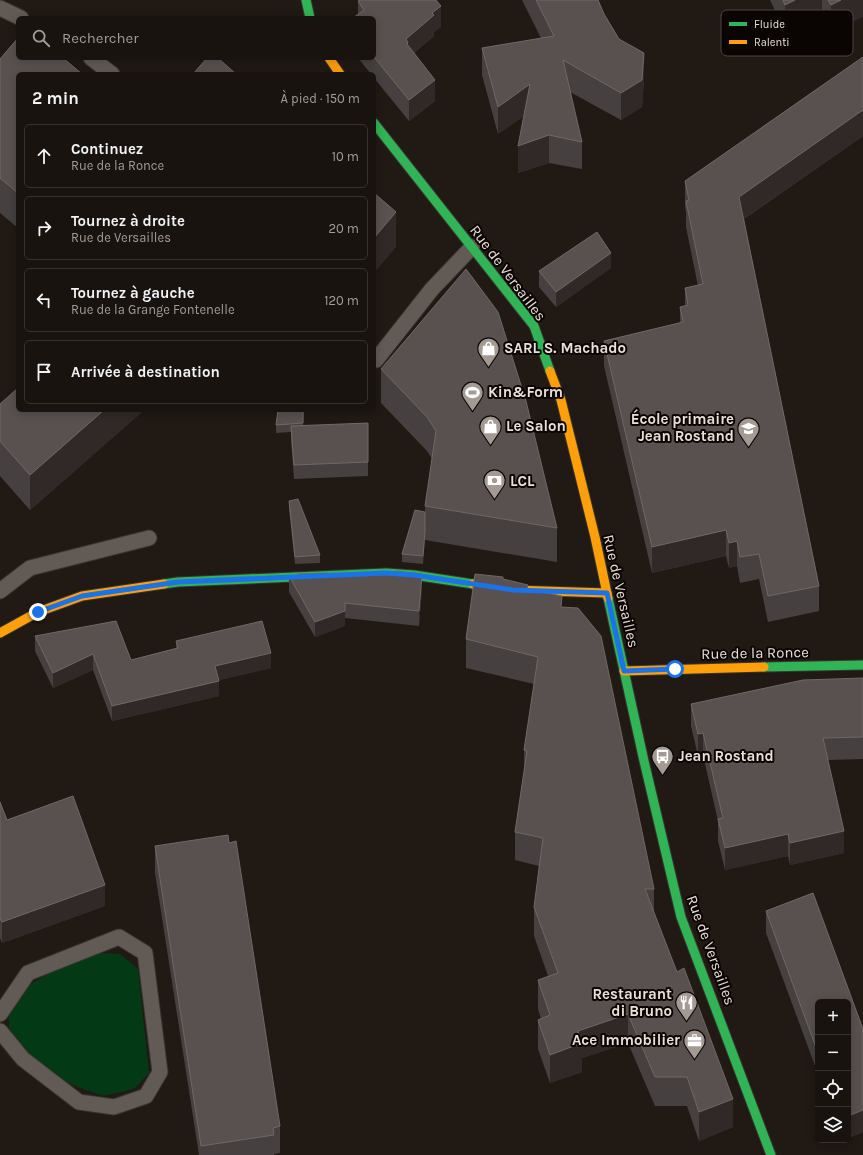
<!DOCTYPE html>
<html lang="fr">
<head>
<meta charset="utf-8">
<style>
  body { margin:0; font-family:Karla,sans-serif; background:#211c18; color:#f1f3f6 }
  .controls { position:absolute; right:12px; bottom:12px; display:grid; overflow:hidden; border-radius:6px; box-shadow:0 2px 10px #0003 }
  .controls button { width:36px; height:36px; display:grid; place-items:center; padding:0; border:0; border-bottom:1px solid #36322f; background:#18130f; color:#f1f3f6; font:20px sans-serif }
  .stop { position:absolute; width:12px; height:12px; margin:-9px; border:3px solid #1a73e8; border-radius:50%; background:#fff }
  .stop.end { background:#1a73e8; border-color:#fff; box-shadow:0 1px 4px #0008 }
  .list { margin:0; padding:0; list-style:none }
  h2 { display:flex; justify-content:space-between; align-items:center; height:52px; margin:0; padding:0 16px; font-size:17px }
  h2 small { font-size:13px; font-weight:400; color:#9f9e9e }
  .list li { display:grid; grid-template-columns:26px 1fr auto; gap:12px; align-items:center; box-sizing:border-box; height:64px; margin:0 8px 8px; padding:0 8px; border:1px solid #36322f; border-radius:6px }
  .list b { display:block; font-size:15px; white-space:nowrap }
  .list p { margin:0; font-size:13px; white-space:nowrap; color:#9f9e9e }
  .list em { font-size:13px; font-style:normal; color:#9f9e9e }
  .icon { flex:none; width:22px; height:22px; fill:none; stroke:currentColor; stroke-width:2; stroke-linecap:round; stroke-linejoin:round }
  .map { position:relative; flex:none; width:863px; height:1155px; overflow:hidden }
  .search { position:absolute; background:#18130f; box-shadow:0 2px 10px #0003; left:16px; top:16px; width:360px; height:44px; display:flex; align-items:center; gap:10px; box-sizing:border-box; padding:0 14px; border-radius:6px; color:#9f9e9e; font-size:15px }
  .panel { position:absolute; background:#18130f; box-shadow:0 2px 10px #0003; left:16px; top:72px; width:360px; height:340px; border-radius:6px }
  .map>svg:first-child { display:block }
  .grass { fill:#043915 }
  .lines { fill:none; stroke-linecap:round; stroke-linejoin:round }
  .lane-casing { stroke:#3a3531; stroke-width:17 }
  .fast-casing { stroke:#3a3531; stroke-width:11 }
  .slow-casing { stroke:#3a3531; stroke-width:11 }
  .lane { stroke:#615a55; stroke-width:15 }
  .fast { stroke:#30b455; stroke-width:9 }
  .slow { stroke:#ff9f0a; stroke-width:9 }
  .wall { fill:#464040 }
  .shaded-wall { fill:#302927 }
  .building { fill:#585150; stroke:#6f6866 }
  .route { stroke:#1a73e8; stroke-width:5 }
  .labels { text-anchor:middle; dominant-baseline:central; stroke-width:4; stroke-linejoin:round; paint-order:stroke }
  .street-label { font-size:15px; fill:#eae0d9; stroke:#0a0503 }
  .poi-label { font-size:15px; font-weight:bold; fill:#eae0d9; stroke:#0a0503; text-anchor:start }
  .key { fill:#0a0503; stroke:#4d4743; stroke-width:1 }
  .key-label { font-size:11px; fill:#eae0d9 }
</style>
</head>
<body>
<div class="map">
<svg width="863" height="1155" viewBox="0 0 863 1155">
  <rect width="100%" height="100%" fill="#201914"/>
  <path class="grass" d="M 100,953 L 120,954 L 138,969 L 149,1073 L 134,1089 L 103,1096 L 70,1084 L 30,1054 L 9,1028 C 9,1023 8,1018 9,1013 C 15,980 73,964 100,953 Z"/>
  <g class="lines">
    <defs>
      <g id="lane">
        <polyline points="0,8 21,18"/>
        <polyline points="91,58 112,74"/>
        <polyline points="374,360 376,360 432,289 472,247"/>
        <polyline points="0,591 30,568 149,538"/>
        <polyline points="0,1014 28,973 119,937 145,953 160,1072 146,1096 114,1107 79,1102 23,1059 0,1031"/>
      </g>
      <g id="fast">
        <polyline points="306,0 310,18"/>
        <polyline points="374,123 534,326 550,371"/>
        <polyline points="164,584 178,582 386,573 414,575 473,584"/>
        <polyline points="608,598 644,761 681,917 771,1155"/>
        <polyline points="764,667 863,665"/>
      </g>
      <g id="slow">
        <polyline points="329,58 340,74"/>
        <polyline points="550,371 561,400 595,537 608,598"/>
        <polyline points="473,584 513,590 607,593"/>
        <polyline points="0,633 38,612 82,596 164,584"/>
        <polyline points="624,671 764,667"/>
      </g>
    </defs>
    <use href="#lane" class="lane-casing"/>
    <use href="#fast" class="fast-casing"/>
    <use href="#slow" class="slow-casing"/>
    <use href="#lane" class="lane"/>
    <use href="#fast" class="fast"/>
    <use href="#slow" class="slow"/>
  </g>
  <g class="wall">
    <polygon points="522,0 599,0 599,2 604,14 644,80 642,107 621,120 570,92 582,142 582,169 549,163 518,173 524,116 498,134 482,75 482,48 541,38"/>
    <polygon points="770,0 863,0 831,32 822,15 785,32"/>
    <polygon points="358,1 441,27 434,32 434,36 414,53 435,101 409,121 374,78 374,74 371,74 358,58 374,58 374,18 358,14"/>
    <polygon points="0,59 18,74 18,228 0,213"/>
    <polygon points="863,136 744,219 819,586 819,611 768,622 759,579 740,583 737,566 729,568 726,556 652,573 604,366 604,341 680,323 680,307 685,306 685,288 698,286 686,227 686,212 685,207 685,181"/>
    <polygon points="611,268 556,307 539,287 539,271"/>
    <polygon points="381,369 557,528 557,562 425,540 425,539 423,564 402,562 402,554 425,512 425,506 432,459 427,451 381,403"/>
    <polygon points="0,404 144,410 30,510 0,476"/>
    <polygon points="304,410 303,426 368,423 368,476 294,479 291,441 291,432 276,433 276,425"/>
    <polygon points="289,501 320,555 320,563 295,564 289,509"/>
    <polygon points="329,574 422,589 419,626 345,618 345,626 315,637 289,592 289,576"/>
    <polygon points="503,580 528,590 562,607 654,889 654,912 733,1127 699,1141 687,1106 655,1106 628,1043 582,1058 582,1072 550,1083 538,1049 538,1020 541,1019 538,1009 538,980 548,976 534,936 534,907 539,866 515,860 515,832 524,772 524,750 534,684 466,668 466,639"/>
    <polygon points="35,636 131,660 176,648 176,641 271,668 219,680 219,696 112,721 93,670 53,688 35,651"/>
    <polygon points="863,678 863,759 828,760 844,853 790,865 788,856 725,870 718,841 718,821 703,755 698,756 691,726 691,704"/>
    <polygon points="0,802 7,820 105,906 2,943 0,938"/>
    <polygon points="229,843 280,1126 280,1153 274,1154 274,1155 199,1155 155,873 155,846"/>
    <polygon points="813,893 863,1029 863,1132 848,1138 848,1002 818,1002 818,1074 766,933 766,911"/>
  </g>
  <g class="shaded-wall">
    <polygon points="795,0 822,0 822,15 785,32 785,5"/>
    <polygon points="841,0 863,0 863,17 831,32 831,5"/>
    <polygon points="441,6 441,27 434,32 434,36 408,58 406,39 432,13"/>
    <polygon points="644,53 644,80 642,107 621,120 621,93"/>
    <polygon points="435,80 435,101 409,121 409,100"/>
    <polygon points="530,84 530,112 498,134 498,107"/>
    <polygon points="863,110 863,136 739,222 739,197"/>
    <polygon points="549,135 549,163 518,173 518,146"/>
    <polygon points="396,212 396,247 374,273 374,238"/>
    <polygon points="611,253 611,268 556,307 556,292"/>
    <polygon points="104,410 144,410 30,510 30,475"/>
    <polygon points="726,530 726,556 652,573 652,547"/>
    <polygon points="425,531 425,539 423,564 423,556"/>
    <polygon points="737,541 737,566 729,568 729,543"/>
    <polygon points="422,574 422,589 419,626 419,611"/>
    <polygon points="345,611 345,626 315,637 315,622"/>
    <polygon points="271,653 271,668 215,681 215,666"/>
    <polygon points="93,654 93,670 53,688 53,673"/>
    <polygon points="219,681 219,696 112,721 112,706"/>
    <polygon points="703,733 703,755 698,756 698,734"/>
    <polygon points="844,831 844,853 790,865 790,843"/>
    <polygon points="788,834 788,856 725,870 725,848"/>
    <polygon points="105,885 105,906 2,943 2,922"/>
    <polygon points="628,1014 628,1043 582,1058 582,1072 550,1083 550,1055 578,1031"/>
    <polygon points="733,1099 733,1127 699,1141 699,1112"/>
    <polygon points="863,1110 863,1132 848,1138 848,1116"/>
  </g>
  <g class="building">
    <polygon points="361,0 436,0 441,6 432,13 434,15 406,39 408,43 407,44 435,80 409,100 374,57 374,18 353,18 364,10 358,1"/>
    <polygon points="536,0 598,0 604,14 619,39 644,53 642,80 621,93 563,60 582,142 549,135 518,146 530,84 498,107 482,48 554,36"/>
    <polygon points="783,0 795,0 785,5"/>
    <polygon points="828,0 841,0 831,5"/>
    <polygon points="18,38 18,58 63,58 82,74 18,74 18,193 0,178 0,59"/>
    <polygon points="863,57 863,110 739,197 819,586 768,596 759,554 740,557 737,541 729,543 726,530 652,547 604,341 683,322 680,307 688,305 685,288 703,284 686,201 689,200 685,181"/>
    <polygon points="207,58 218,58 236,74 193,74"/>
    <polygon points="374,193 396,212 374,238"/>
    <polygon points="597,232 611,253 556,292 539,271"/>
    <polygon points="466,269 498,312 526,401 557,528 425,506 436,431 427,417 381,369"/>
    <polygon points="18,388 18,410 104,410 30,475 0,441 0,404"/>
    <polygon points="278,410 303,410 303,423 276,425"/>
    <polygon points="368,423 368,462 294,465 291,426"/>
    <polygon points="298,499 320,555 295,557 289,501"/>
    <polygon points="415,510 425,512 425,531 423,556 402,554"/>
    <polygon points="395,571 422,574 419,611 345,603 345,611 315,622 289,576 298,576 298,574 329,573 329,574 394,574"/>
    <polygon points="475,574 503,577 503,579 528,585 527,589 562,596 561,607 578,608 601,636 654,889 645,889 677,972 684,968 733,1099 699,1112 687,1077 655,1077 628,1014 578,1031 582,1043 550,1055 538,1020 550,1015 538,980 558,973 534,907 543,838 515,832 527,751 524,750 538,657 466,639"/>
    <polygon points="116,621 131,660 178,648 176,641 262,621 271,653 215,666 219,681 112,706 93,654 53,673 35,636"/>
    <polygon points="863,678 863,737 823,738 844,831 790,843 788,834 725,848 718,819 723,818 703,733 698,734 691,704 803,680"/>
    <polygon points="73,796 105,885 2,922 0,918 0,802 7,820"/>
    <polygon points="228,835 229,843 236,841 280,1126 273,1128 274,1135 201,1146 155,846"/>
    <polygon points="813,893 863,1029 863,1110 848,1116 848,1002 818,1002 818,1053 766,911"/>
  </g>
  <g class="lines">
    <polyline class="route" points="38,612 82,596 178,582 386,573 414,575 513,590 607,593 624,671 675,669"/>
  </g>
  <defs>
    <symbol id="shop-pin" viewBox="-11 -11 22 30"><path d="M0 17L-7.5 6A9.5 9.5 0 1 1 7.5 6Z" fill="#a39a94" stroke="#0a0503"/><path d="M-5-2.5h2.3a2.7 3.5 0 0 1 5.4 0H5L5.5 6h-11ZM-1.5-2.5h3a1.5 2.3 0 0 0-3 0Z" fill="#fff"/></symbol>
    <symbol id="stadium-pin" viewBox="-11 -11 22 30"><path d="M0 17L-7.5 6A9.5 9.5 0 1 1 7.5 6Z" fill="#a39a94" stroke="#0a0503"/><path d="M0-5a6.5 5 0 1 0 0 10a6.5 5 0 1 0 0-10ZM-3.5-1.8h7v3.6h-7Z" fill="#fff"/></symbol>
    <symbol id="school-pin" viewBox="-11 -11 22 30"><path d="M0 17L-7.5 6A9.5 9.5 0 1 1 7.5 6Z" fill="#a39a94" stroke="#0a0503"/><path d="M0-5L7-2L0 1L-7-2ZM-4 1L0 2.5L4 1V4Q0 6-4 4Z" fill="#fff"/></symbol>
    <symbol id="bank-pin" viewBox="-11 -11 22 30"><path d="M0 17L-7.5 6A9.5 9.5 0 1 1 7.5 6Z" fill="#a39a94" stroke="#0a0503"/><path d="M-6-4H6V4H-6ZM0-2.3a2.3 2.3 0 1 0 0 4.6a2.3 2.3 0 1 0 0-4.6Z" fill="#fff"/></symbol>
    <symbol id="bus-pin" viewBox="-11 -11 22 30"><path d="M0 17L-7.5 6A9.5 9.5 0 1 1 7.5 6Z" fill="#a39a94" stroke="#0a0503"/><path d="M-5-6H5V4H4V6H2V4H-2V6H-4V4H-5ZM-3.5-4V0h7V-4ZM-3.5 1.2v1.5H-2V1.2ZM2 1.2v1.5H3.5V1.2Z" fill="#fff"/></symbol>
    <symbol id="restaurant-pin" viewBox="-11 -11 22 30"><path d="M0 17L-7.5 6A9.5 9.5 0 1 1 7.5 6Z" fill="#a39a94" stroke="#0a0503"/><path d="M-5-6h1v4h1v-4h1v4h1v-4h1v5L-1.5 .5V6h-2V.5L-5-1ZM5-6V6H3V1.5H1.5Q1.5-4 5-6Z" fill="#fff"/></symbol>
    <symbol id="office-pin" viewBox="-11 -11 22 30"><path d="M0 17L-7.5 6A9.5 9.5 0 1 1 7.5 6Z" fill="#a39a94" stroke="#0a0503"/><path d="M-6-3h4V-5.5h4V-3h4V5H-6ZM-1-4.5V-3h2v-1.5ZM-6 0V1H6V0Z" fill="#fff"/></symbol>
  </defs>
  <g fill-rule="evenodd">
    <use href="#shop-pin" x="476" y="336" width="25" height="34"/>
    <use href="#stadium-pin" x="460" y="380" width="25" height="34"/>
    <use href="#shop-pin" x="478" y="414" width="25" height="34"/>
    <use href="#school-pin" x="736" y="416" width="25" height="34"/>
    <use href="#bank-pin" x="482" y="468" width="25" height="34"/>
    <use href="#bus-pin" x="650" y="744" width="25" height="34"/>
    <use href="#restaurant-pin" x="674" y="990" width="25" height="34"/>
    <use href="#office-pin" x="682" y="1028" width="25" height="34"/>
  </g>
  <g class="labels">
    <g class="street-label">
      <text transform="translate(508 273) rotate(53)">Rue de Versailles</text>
      <text transform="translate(621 591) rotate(77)">Rue de Versailles</text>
      <text transform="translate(755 653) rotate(-1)">Rue de la Ronce</text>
      <text transform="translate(711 950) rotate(70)">Rue de Versailles</text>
    </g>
    <g class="poi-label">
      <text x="504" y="348">SARL S. Machado</text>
      <text x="488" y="392">Kin&amp;Form</text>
      <text x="734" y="419" text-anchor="end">École primaire<tspan x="734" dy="17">Jean Rostand</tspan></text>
      <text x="506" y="426">Le Salon</text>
      <text x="510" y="481">LCL</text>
      <text x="678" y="756">Jean Rostand</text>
      <text x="672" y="994" text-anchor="end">Restaurant<tspan x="672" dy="17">di Bruno</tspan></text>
      <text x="680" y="1040" text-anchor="end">Ace Immobilier</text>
    </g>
  </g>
  <rect x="721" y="10" width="132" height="46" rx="6" class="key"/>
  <rect x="729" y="22" width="18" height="4" fill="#30b455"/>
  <rect x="729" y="40" width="18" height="4" fill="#ff9f0a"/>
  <g class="key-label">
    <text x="754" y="28">Fluide</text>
    <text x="754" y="46">Ralenti</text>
  </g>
</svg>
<div class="controls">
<button>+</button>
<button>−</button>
<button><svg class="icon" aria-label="locate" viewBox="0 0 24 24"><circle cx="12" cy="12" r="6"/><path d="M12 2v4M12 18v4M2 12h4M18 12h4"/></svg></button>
<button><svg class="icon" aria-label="layers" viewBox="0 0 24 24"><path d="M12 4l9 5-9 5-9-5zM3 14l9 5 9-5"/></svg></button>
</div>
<div class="stop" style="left:675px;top:669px"></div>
<div class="stop end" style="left:38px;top:612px"></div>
<div class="search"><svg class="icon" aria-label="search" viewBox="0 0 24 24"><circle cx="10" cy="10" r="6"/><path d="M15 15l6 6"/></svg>Rechercher</div>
<section class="panel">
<h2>2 min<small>À pied · 150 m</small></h2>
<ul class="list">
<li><svg class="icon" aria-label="ahead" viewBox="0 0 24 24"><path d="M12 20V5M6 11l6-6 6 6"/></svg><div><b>Continuez</b><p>Rue de la Ronce</p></div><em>10 m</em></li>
<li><svg class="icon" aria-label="right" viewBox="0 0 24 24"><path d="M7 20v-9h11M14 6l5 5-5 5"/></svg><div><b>Tournez à droite</b><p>Rue de Versailles</p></div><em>20 m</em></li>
<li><svg class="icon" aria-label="left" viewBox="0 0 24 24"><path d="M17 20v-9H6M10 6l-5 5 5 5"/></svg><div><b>Tournez à gauche</b><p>Rue de la Grange Fontenelle</p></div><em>120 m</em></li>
<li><svg class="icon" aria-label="arrive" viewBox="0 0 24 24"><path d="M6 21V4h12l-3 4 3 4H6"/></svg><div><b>Arrivée à destination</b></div></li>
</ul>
</section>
</div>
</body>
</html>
